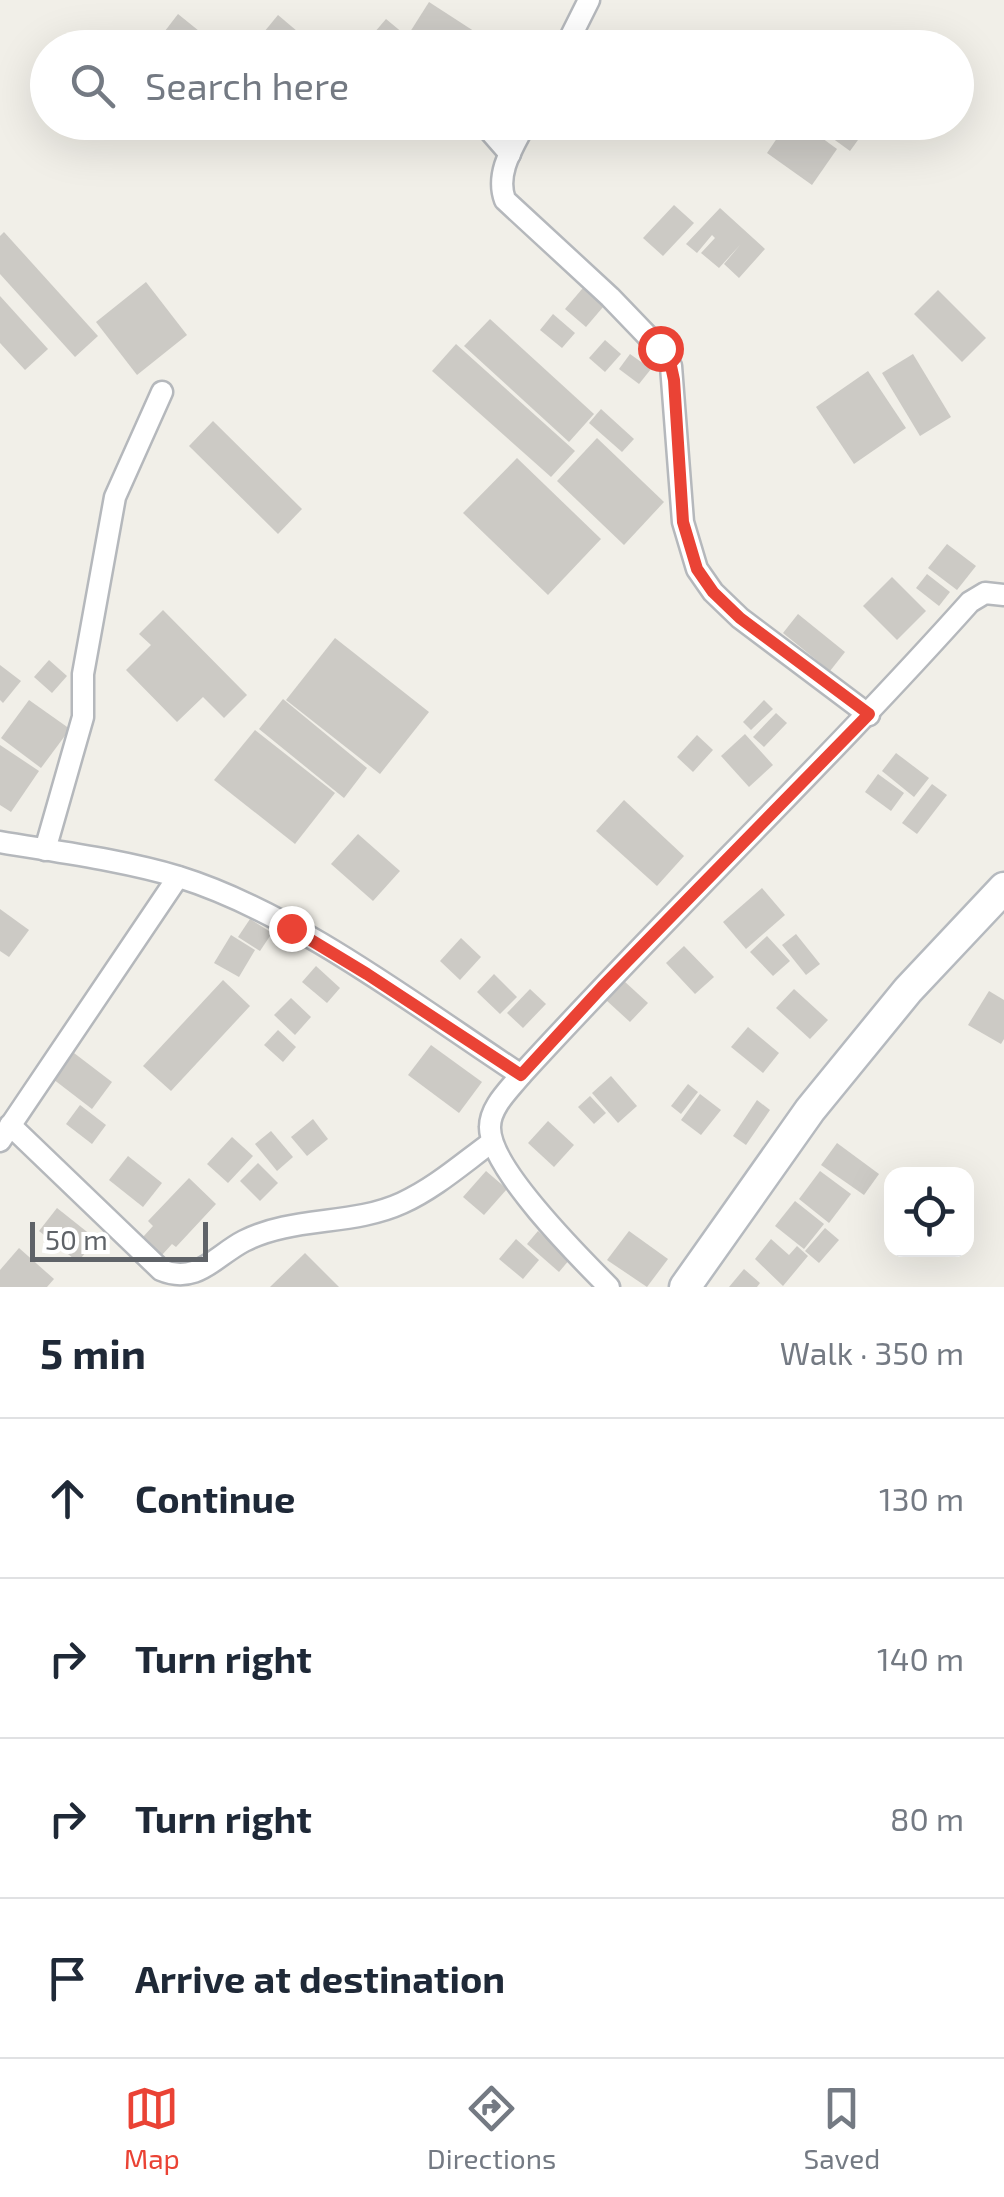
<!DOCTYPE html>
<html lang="en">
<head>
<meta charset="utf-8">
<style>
  body { margin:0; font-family:"Exo 2",sans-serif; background:#f2f2f3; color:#1f2937 }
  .controls { position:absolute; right:30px; bottom:30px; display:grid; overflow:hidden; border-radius:20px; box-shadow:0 10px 40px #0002 }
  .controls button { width:90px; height:90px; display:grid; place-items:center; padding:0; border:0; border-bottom:2px solid #e0e1e3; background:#fff; color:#1f2937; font:50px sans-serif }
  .scale { position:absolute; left:30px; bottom:25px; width:178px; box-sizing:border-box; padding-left:10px; border:5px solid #5f6368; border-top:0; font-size:28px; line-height:35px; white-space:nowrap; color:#5f6368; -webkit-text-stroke:8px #fff; paint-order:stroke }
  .stop { position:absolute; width:30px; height:30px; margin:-22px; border:8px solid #ea4335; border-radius:50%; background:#fff }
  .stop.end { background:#ea4335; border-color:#fff; box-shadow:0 2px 10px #0008 }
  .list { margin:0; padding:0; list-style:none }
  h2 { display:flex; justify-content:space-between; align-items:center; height:130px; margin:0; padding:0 40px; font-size:42px }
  h2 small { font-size:32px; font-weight:400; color:#747a83 }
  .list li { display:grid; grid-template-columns:65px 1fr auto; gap:30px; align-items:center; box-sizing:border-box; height:160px; padding:0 40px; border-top:2px solid #e0e1e3 }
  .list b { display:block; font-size:38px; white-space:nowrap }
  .list em { font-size:32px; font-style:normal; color:#747a83 }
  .icon { flex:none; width:55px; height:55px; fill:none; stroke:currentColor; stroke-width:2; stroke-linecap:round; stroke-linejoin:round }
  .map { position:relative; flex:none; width:1004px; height:1287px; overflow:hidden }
  .search { position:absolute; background:#fff; box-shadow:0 10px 40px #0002; left:30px; right:30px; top:30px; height:110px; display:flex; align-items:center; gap:25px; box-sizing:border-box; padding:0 35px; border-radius:55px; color:#747a83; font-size:38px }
  .sheet { height:770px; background:#fff }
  nav { display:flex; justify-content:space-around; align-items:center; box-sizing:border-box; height:140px; border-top:2px solid #e0e1e3; background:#fff; font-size:28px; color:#747a83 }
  nav a { display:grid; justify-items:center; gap:5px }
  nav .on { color:#ea4335 }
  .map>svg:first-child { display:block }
  .building { fill:#cccac5 }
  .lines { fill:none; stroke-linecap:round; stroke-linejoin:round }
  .street-casing { stroke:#b5b8bc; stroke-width:25 }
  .secondary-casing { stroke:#b6babf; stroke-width:35 }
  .street { stroke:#fff; stroke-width:20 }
  .secondary { stroke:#fff; stroke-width:30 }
  .route { stroke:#ea4335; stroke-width:12 }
</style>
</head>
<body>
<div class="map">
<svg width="1004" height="1287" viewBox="0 0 1004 1287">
  <rect width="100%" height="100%" fill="#f1efe8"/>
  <g class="building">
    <polygon points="429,2 483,37 477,48 434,48 410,32"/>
    <polygon points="178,14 220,48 152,48"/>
    <polygon points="278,15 317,48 251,48"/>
    <polygon points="386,19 421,48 377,48 368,40"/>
    <polygon points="489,31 514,48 479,48"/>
    <polygon points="788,122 800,122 837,149 812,185 767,153"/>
    <polygon points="810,122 871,122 850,151"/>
    <polygon points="674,205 694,223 663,256 643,238"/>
    <polygon points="720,208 765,249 739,278 724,264 740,245 719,268 701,253 715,238 712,235 697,253 686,244"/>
    <polygon points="4,232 98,336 75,357 0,274 0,236"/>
    <polygon points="146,282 187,335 137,375 96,322"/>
    <polygon points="588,282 609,300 586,327 565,309"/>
    <polygon points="938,290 986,338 962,362 914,314"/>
    <polygon points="0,296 48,349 25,370 0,343"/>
    <polygon points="553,314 575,333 562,348 540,330"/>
    <polygon points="490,319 594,414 569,442 464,346"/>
    <polygon points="605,340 621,354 605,372 589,358"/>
    <polygon points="456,344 575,451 551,477 432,371"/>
    <polygon points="630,354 651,369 639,384 619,369"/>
    <polygon points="913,354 951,417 920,436 882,373"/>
    <polygon points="868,371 906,428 854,464 816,407"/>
    <polygon points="601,409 634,439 622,452 589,423"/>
    <polygon points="213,421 302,509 278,534 189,446"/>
    <polygon points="597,438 664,502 624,545 557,481"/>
    <polygon points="517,458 601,539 548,595 463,513"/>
    <polygon points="947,544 976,566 957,590 928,568"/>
    <polygon points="927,574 950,592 939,606 916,588"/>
    <polygon points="892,577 926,611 897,640 863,606"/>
    <polygon points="163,610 247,695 224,718 203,697 177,722 126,670 151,645 139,634"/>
    <polygon points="798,614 845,652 830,671 783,633"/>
    <polygon points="335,638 429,712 380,774 286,700"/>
    <polygon points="49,660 67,676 52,693 34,677"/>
    <polygon points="0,665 21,681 3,703 0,700"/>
    <polygon points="283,699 367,768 344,798 259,729"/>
    <polygon points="29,700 70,729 41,768 1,738"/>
    <polygon points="764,700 773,709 751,730 743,722"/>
    <polygon points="776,713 787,723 764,747 753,737"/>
    <polygon points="255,730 335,793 295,844 214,780"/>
    <polygon points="745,734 773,765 749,787 721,756"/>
    <polygon points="697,735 713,750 693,772 677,757"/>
    <polygon points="0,745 39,771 11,812 0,805"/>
    <polygon points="896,753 929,778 914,797 882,771"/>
    <polygon points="878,774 904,793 891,811 865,792"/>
    <polygon points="932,784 947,795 917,834 902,823"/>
    <polygon points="624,800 684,856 657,886 596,831"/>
    <polygon points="358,834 400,871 373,901 331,864"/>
    <polygon points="762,888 785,915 746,949 723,922"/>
    <polygon points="0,909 29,930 9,957 0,951"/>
    <polygon points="250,919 272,933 260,951 238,937"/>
    <polygon points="796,934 820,964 806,975 782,945"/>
    <polygon points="231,935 255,950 239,977 214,963"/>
    <polygon points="767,936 790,961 773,976 750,952"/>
    <polygon points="461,938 481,957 460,980 440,961"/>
    <polygon points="684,946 714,977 695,994 666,963"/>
    <polygon points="316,966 340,988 327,1003 302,982"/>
    <polygon points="494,974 517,997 500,1014 477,992"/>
    <polygon points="223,980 250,1006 171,1091 143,1066"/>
    <polygon points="624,981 648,1003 630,1022 606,1000"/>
    <polygon points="530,989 546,1004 523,1028 507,1013"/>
    <polygon points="794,989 828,1020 810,1039 776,1008"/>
    <polygon points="989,991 1004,1000 1004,1039 1001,1044 968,1025"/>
    <polygon points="291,998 311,1017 295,1035 274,1015"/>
    <polygon points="748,1027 779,1053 763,1073 731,1047"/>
    <polygon points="278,1030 296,1047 283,1062 264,1045"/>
    <polygon points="431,1045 482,1082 459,1113 408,1075"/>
    <polygon points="74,1053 112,1082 92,1109 53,1079"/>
    <polygon points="611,1076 637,1106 618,1123 592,1093"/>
    <polygon points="688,1084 698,1092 681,1114 671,1106"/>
    <polygon points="700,1094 721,1110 701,1135 681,1120"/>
    <polygon points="590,1096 606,1113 594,1124 578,1107"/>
    <polygon points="757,1100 770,1110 746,1145 733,1136"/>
    <polygon points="80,1105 106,1125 92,1144 66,1124"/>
    <polygon points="313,1119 328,1139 307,1156 291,1137"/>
    <polygon points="548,1121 574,1145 554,1167 528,1143"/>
    <polygon points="271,1131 293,1157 277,1171 255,1144"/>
    <polygon points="232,1137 253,1156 228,1183 207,1164"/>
    <polygon points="837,1143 879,1174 864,1195 821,1165"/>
    <polygon points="128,1156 162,1183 143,1207 109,1180"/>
    <polygon points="258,1163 278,1183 260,1201 240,1181"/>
    <polygon points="486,1171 507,1189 484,1215 463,1197"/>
    <polygon points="820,1171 851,1194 829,1223 799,1199"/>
    <polygon points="189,1178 216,1204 176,1247 172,1244 162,1255 143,1237 153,1226 148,1221"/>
    <polygon points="795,1201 824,1224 804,1249 775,1226"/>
    <polygon points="57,1208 96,1239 78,1262 39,1231"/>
    <polygon points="825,1228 839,1240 819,1263 805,1251"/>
    <polygon points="538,1231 570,1259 559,1272 527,1244"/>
    <polygon points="629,1231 668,1259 647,1287 607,1260"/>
    <polygon points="516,1239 539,1260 523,1279 499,1259"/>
    <polygon points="771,1239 789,1255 797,1246 808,1256 783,1286 755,1259"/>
    <polygon points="19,1248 54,1279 47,1287 0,1287 0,1270"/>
    <polygon points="305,1253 339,1287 270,1287"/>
    <polygon points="744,1269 760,1283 757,1287 729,1287"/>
  </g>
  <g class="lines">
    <defs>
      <g id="street">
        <polyline points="565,48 589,0"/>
        <polyline points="482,122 510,154"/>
        <path d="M 526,122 C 513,147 495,173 505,200 L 610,297 L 660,349 L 671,366 L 683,522 L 697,569 L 713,592 L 740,618 L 869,715"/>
        <path d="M 0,842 C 59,852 122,860 179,877 C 295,913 419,1008 521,1075 C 509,1090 490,1107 490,1127 C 489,1167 580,1258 609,1287"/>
        <polyline points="45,850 83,717 83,674 115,497 162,392"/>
        <path d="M 521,1075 C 668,914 825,764 970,602 L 985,593 L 1004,595"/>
        <path d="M 10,1125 L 161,1270 C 197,1285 215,1256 244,1241 C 293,1216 352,1226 402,1203 C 435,1188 463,1163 492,1142"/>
        <polyline points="0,1141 178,877"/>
      </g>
      <polyline id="secondary" points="685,1287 810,1110 908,990 1004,888"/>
    </defs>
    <use href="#street" class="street-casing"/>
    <use href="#secondary" class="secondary-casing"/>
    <use href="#street" class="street"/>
    <use href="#secondary" class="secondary"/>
  </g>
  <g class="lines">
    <polyline class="route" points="291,928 367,974 521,1075 602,987 869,714 740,618 713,592 697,569 683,522 674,380 671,366 660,348"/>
  </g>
</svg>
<div class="controls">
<button><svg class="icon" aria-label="locate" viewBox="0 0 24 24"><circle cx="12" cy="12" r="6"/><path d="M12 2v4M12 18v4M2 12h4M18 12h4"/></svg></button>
</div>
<div class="scale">50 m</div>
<div class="stop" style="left:660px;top:348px"></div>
<div class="stop end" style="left:291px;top:928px"></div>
<div class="search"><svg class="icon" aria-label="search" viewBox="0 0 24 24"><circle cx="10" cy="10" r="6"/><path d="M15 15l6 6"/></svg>Search here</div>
</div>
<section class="sheet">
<h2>5 min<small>Walk · 350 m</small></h2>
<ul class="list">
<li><svg class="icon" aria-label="ahead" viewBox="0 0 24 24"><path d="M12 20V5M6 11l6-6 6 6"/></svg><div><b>Continue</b></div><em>130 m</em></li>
<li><svg class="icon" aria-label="right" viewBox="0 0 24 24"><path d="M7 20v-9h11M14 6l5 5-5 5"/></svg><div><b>Turn right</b></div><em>140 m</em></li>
<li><svg class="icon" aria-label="right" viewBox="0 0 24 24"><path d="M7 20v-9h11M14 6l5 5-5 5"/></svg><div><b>Turn right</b></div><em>80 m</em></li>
<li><svg class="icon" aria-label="arrive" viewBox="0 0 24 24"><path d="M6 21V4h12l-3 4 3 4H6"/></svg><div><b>Arrive at destination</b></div></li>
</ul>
</section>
<nav>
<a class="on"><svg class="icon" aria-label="map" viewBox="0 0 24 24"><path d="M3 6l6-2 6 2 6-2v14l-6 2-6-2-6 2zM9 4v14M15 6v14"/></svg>Map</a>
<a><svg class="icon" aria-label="directions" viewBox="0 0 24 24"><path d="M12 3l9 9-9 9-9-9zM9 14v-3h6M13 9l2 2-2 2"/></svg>Directions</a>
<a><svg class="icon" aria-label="saved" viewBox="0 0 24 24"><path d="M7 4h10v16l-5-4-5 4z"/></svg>Saved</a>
</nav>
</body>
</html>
